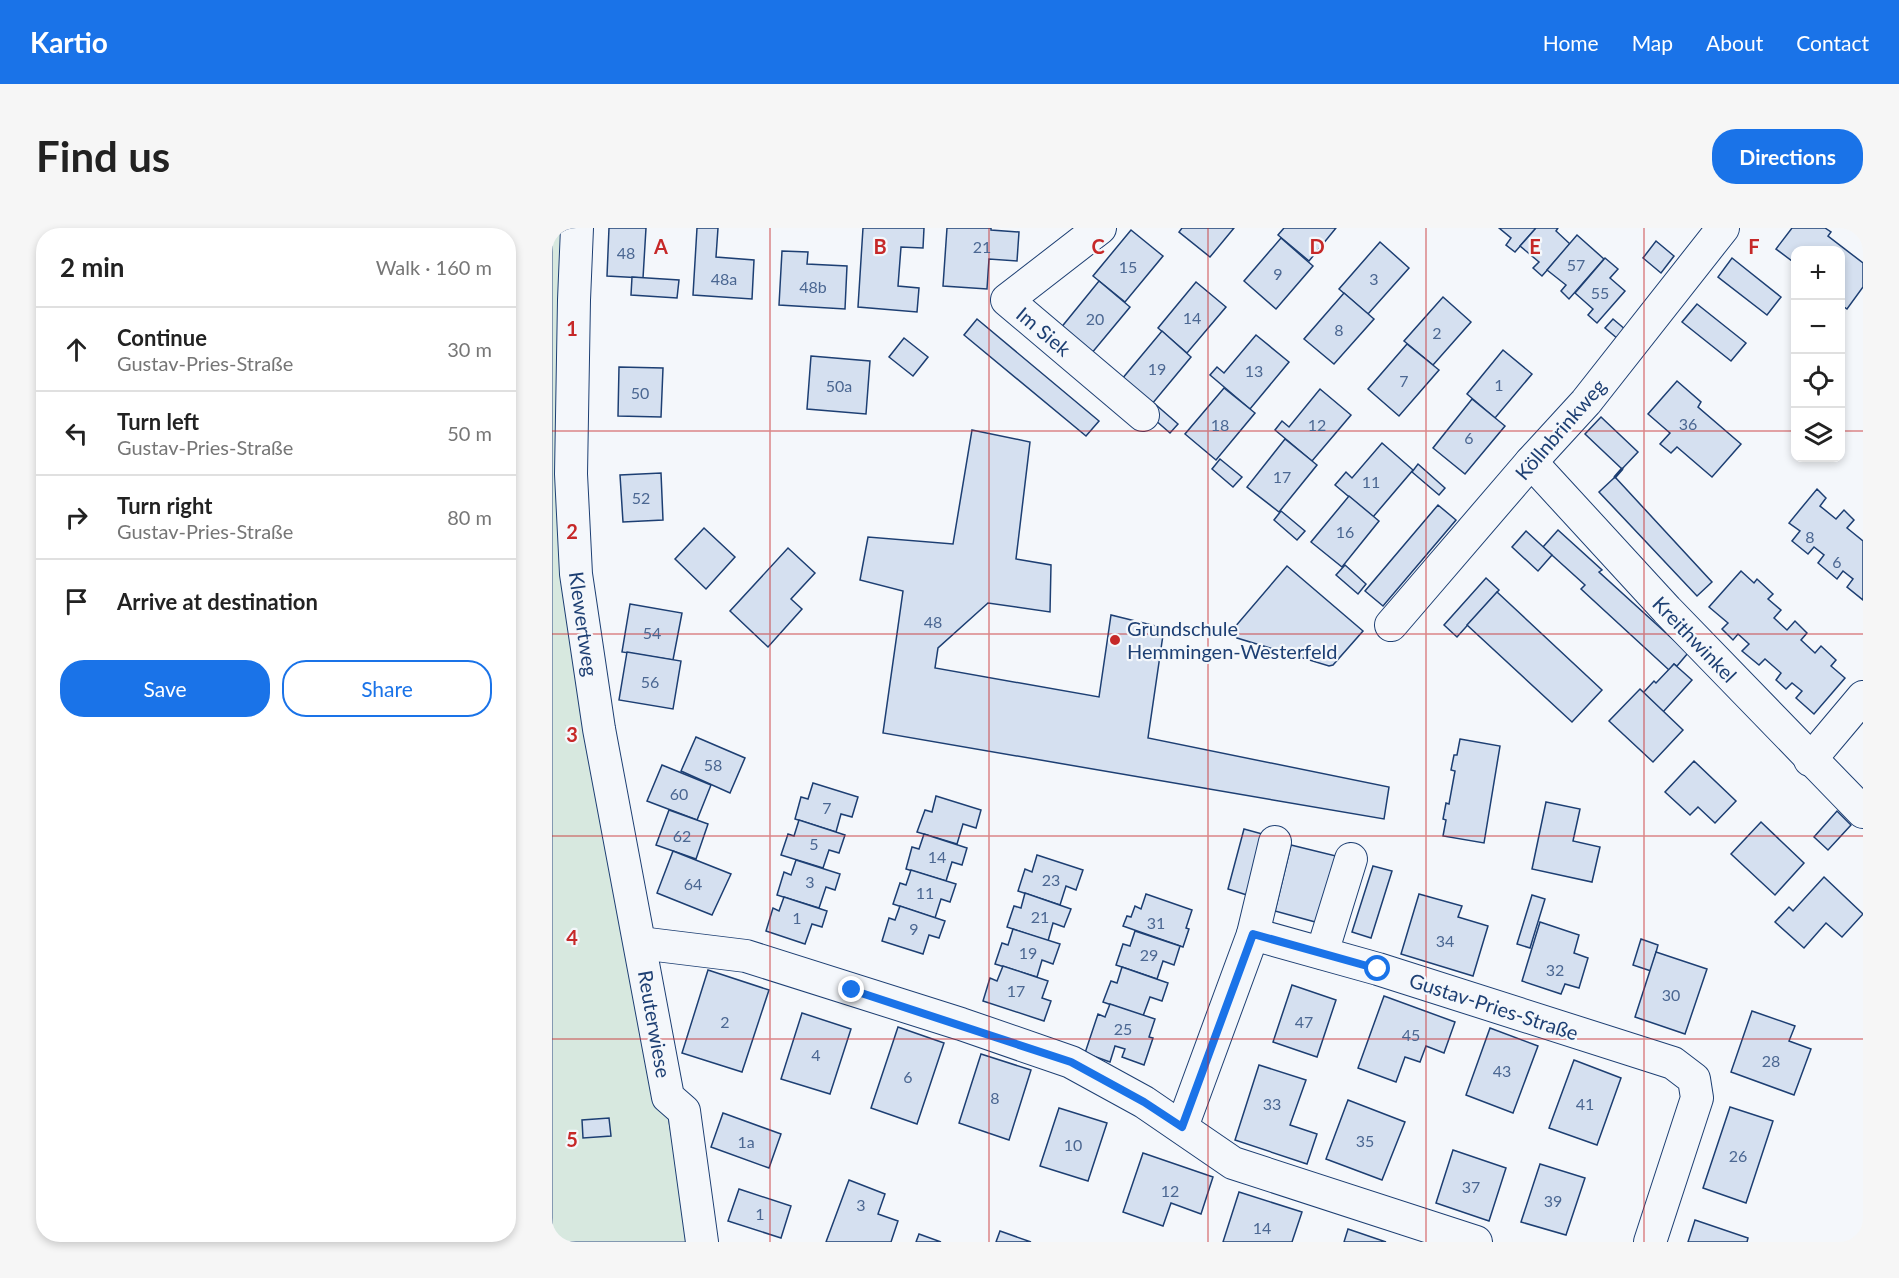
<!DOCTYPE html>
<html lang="en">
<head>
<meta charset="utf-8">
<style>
  body { margin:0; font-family:Lato,sans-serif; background:#f6f6f6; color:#222 }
  .controls { position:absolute; right:18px; top:18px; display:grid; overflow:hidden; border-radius:12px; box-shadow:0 3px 9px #0003 }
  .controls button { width:54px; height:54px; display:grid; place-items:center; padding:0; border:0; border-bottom:2px solid #e0e0e0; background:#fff; color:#222; font:30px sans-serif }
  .stop { position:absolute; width:18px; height:18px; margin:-14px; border:4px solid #1a73e8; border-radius:50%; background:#fff }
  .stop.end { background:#1a73e8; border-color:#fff; box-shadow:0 2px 6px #0008 }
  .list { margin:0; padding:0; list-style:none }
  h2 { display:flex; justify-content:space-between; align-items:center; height:78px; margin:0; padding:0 24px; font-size:26px }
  h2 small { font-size:20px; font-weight:400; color:#767676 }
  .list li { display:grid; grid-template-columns:39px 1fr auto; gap:18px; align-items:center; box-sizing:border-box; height:84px; padding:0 24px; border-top:2px solid #e0e0e0 }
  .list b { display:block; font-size:22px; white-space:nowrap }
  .list p { margin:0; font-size:20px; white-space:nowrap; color:#767676 }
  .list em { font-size:20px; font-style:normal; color:#767676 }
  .actions { display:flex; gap:12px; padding:18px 24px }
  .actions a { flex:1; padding:14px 0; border:2px solid #1a73e8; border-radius:24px; text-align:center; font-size:21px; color:#1a73e8 }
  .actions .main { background:#1a73e8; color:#fff }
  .icon { flex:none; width:33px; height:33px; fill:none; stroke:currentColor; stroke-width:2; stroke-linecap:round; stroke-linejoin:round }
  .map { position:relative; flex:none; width:1311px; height:1014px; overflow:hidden; border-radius:24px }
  header { display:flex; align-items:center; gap:36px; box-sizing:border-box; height:84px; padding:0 30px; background:#1a73e8; color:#fff }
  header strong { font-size:28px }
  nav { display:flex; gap:33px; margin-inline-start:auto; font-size:21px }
  .intro { display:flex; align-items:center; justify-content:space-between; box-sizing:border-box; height:144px; padding:0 36px }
  h1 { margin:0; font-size:42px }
  .button { padding:15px 27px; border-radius:24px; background:#1a73e8; color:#fff; font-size:21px; font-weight:700 }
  main { display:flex; gap:36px; padding:0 36px }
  aside { flex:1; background:#fff; border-radius:24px; box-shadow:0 3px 9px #0003 }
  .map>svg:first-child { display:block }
  .green { fill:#d7e8df; stroke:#687fa3; stroke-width:1.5 }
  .building { fill:#d5e0f0; stroke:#1d3f73; stroke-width:1.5 }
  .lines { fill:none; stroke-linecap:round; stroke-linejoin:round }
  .minor-casing { stroke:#1d3f73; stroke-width:34 }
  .minor { stroke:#f4f7fb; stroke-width:32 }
  .wall { stroke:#1d3f73; stroke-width:3 }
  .route { stroke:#1a73e8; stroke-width:8 }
  .grid { fill:none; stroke:#c62828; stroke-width:1.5; stroke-opacity:0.55 }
  .poi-dot { fill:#c62828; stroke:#f4f7fb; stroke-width:2 }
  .labels { text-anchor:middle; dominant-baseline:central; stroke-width:4.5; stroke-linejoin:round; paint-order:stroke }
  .number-label { font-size:16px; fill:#4b6792 }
  .street-label { font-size:20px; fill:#1d3f73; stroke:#f4f7fb }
  .poi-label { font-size:20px; fill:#1d3f73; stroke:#f4f7fb; text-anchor:start }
  .grid-label { font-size:20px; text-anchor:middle; font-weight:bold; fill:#c62828; stroke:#f4f7fb; stroke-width:4.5; stroke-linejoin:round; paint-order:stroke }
</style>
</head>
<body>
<header>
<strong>Kartio</strong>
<nav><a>Home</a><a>Map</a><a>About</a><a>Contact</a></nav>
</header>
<div class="intro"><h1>Find us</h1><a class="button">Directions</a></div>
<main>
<aside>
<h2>2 min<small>Walk · 160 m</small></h2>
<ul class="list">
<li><svg class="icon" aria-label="ahead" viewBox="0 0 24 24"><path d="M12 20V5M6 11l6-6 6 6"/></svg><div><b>Continue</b><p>Gustav-Pries-Straße</p></div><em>30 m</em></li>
<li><svg class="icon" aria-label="left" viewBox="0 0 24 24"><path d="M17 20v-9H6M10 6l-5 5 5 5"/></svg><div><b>Turn left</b><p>Gustav-Pries-Straße</p></div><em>50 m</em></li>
<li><svg class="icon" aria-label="right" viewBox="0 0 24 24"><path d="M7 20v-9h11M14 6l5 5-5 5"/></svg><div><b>Turn right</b><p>Gustav-Pries-Straße</p></div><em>80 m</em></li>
<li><svg class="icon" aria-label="arrive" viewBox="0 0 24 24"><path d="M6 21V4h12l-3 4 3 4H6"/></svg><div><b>Arrive at destination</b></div></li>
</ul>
<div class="actions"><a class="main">Save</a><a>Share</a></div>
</aside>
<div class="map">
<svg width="1311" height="1014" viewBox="0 0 1311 1014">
  <rect width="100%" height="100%" fill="#f4f7fb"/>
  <polygon class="green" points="0,0 14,0 14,328 139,1014 0,1014"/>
  <g class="building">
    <polygon points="57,0 94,0 91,50 55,48"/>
    <polygon points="145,0 166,0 164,29 202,32 200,71 141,67"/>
    <polygon points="311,0 372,0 371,20 349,19 346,58 367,60 365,84 306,79"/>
    <polygon points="395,0 439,0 439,2 467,4 465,33 437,31 435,61 391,58"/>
    <polygon points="630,0 682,0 658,29 627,4"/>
    <polygon points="732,0 784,0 757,33 726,7"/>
    <polygon points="947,0 984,0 963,24 954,17 959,10"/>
    <polygon points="984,0 1006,0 1004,3 1018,16 990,48 981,40 987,34 968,18"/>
    <polygon points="1240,0 1273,0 1279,4 1276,8 1311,35 1311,59 1295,81 1288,76 1288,22 1244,22 1244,36 1224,21"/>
    <polygon points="579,2 611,28 573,74 541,48"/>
    <polygon points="1025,7 1052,31 1017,71 1009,63 1014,57 995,42"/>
    <polygon points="729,10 761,38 724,81 692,53"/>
    <polygon points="1104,13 1122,28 1109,45 1091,30"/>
    <polygon points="828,14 857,40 816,86 787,61"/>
    <polygon points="230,23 256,24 255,36 295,38 293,81 227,77"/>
    <polygon points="1053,30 1066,41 1058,50 1073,63 1045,95 1036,87 1041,81 1023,65"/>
    <polygon points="1180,30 1229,69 1215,87 1166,49"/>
    <polygon points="80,49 127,52 125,70 79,67"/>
    <polygon points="547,53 578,79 539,126 508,101"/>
    <polygon points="644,54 674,79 635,125 606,100"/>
    <polygon points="792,65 822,91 782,136 752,111"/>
    <polygon points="891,69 919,94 881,137 852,113"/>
    <polygon points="1145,76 1194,115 1179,133 1130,94"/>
    <polygon points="425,91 547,193 534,208 412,107"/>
    <polygon points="1061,91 1074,102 1066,111 1053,100"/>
    <polygon points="610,103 639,129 600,176 570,151"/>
    <polygon points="704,107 737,134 698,181 658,147 665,139 672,145"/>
    <polygon points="352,110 376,129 361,148 337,129"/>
    <polygon points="855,116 887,142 847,188 816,161"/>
    <polygon points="951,122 980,146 943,190 915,166"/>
    <polygon points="259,128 318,133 314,186 255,181"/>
    <polygon points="67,139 111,140 109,189 66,188"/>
    <polygon points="1125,153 1149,174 1146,179 1189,216 1160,249 1125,219 1119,225 1108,216 1118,205 1096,186"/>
    <polygon points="672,160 703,185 664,232 633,206"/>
    <polygon points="768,161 799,187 760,233 723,202 730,193 737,199"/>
    <polygon points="920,171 953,198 913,246 881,220"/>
    <polygon points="603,176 626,196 618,205 595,185"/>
    <polygon points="1049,189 1086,224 1070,241 1033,206"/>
    <polygon points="420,202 478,214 464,331 499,337 498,384 436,375 386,420 383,440 547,469 559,387 612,400 596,510 837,559 832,591 331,505 351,363 308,352 316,309 401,316"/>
    <polygon points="733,211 765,237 727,284 695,259"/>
    <polygon points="830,215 861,242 821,289 783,257 794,244 800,250"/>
    <polygon points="668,231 690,249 681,259 660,241"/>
    <polygon points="866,236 893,260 887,267 860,244"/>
    <polygon points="109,245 111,292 71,294 68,247"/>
    <polygon points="1063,249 1160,354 1145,368 1047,264"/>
    <polygon points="1265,261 1274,270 1268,278 1284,291 1292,282 1302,292 1295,300 1311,313 1311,372 1295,359 1301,351 1291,343 1285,351 1266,335 1272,327 1262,319 1256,326 1240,313 1248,303 1237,295"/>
    <polygon points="797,268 827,293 790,339 759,314"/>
    <polygon points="886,277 904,292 831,378 813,363"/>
    <polygon points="729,283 753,303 745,312 722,292"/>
    <polygon points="152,300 183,329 154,361 123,331"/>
    <polygon points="1006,302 1050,342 1047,344 1136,425 1125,438 1122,436 1117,442 1029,361 1033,357 991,319"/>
    <polygon points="974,303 1000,327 986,343 960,319"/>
    <polygon points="236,320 263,345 239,371 250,381 216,419 178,383"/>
    <polygon points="793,337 814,356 806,366 784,347"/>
    <polygon points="735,338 811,403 781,437 777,438 685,410 681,407 682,400"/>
    <polygon points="1189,343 1202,355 1205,351 1221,366 1216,371 1229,382 1222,390 1235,402 1243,393 1255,405 1249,412 1263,425 1269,418 1284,432 1279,438 1293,450 1262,486 1244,470 1250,463 1240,455 1234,461 1224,452 1229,445 1213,431 1207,437 1190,423 1197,416 1186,406 1181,412 1170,401 1176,395 1157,379"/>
    <polygon points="934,350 947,362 905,409 892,397"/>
    <polygon points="945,364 1050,462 1020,494 915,397"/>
    <polygon points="78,376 130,385 121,432 70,424"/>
    <polygon points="75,424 129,433 121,481 67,472"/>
    <polygon points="1122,436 1140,452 1111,484 1091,465 1102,453 1104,455"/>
    <polygon points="1088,461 1131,502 1101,534 1057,493"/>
    <polygon points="144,509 193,530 178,565 129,543"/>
    <polygon points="908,511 948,518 932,615 891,608 894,592 891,591 894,575 897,576 903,543 899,542 902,527 905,527"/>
    <polygon points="1142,533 1184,573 1163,595 1146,579 1138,587 1113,564"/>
    <polygon points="110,537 159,557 145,592 95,573"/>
    <polygon points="261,555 306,569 300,589 289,586 284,604 243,591 249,569 256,571"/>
    <polygon points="384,568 429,582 424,600 411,596 405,616 365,604 373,582 380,584"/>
    <polygon points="994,574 1028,581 1021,613 1048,619 1040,654 980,641"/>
    <polygon points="117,582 156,596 144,631 104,617"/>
    <polygon points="1285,583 1299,597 1276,622 1262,609"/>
    <polygon points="247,592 293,607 287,625 277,622 271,640 229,627 236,606 242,608"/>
    <polygon points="1209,594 1252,635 1223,667 1179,626"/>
    <polygon points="692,601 714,607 698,668 676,661"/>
    <polygon points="372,606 415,620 410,637 400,634 394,653 354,641 360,619 367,621"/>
    <polygon points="739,617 784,628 767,695 723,683"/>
    <polygon points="121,623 179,646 160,687 105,665"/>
    <polygon points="485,627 531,642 524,662 514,658 508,677 466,663 473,641 480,644"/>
    <polygon points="244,632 288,646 283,662 274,659 267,680 225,667 232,644 239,647"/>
    <polygon points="821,638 840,643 819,710 800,704"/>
    <polygon points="359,642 404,656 398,674 389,671 383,690 341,676 348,655 354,657"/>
    <polygon points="1272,649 1311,686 1290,709 1274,695 1252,720 1223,694 1237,679 1241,683"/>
    <polygon points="473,665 519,681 512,699 501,695 496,713 455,699 462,678 469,680"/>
    <polygon points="594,666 640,682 634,700 637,701 631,719 571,698 575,688 579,689 583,678 589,681"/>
    <polygon points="867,666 910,678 906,689 936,698 921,748 849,726"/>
    <polygon points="980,667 993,671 978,720 965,716"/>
    <polygon points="232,669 275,683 270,699 260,696 253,716 214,703 221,680 227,683"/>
    <polygon points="348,678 393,693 387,710 377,707 371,726 330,713 337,690 343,692"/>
    <polygon points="988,694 1027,707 1022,725 1036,730 1027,760 1013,756 1009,766 970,753"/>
    <polygon points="461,701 508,716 501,736 490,732 485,749 443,736 450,715 456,717"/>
    <polygon points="583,703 628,718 622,737 611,733 605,751 564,737 571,716 578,718"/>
    <polygon points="1089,711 1106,717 1099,743 1081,737"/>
    <polygon points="1104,724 1155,741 1133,806 1083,789"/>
    <polygon points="451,738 496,753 490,770 499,773 492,793 431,773 438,750 445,753"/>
    <polygon points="570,739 616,755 610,773 598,769 591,788 551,774 559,753 565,755"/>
    <polygon points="156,742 217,762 190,844 130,825"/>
    <polygon points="740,757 784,772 765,829 721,814"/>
    <polygon points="832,768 903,794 892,825 874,818 868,834 853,829 844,854 806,840"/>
    <polygon points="558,776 603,791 597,809 601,810 592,837 570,829 573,821 563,818 558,834 533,825 546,786 553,789"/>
    <polygon points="1200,783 1243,798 1237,813 1259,821 1242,867 1179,844"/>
    <polygon points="250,785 299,801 278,866 229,851"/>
    <polygon points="346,799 392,815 365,896 319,880"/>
    <polygon points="938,800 986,818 961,885 914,867"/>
    <polygon points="429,826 479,842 457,912 407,895"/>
    <polygon points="1022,832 1069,850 1045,917 997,900"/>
    <polygon points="707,837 754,852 738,897 765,906 755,936 683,912"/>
    <polygon points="796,872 853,894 830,952 774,931"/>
    <polygon points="1178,879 1221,893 1194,975 1151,960"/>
    <polygon points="507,880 555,895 536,953 488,938"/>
    <polygon points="171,885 229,906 217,940 159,919"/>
    <polygon points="57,890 59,908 31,910 30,892"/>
    <polygon points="901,922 954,940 937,993 884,975"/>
    <polygon points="591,925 661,949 649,986 619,975 611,998 571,984"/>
    <polygon points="988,936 1033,950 1014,1007 969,994"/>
    <polygon points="297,952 333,966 326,986 346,993 339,1014 274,1014"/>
    <polygon points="187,961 239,978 229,1010 176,993"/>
    <polygon points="687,964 750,984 740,1014 671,1014"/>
    <polygon points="1143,992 1196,1010 1195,1014 1136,1014"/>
    <polygon points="796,1001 834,1014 792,1014"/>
    <polygon points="448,1003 479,1014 444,1014"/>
    <polygon points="367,1006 389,1014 364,1014"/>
  </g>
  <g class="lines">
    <defs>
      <g id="minor">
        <polyline points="25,0 22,72 19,246 24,346 47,501 116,869 132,883 150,1014"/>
        <polyline points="548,0 455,72 591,187"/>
        <polyline points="979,234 1115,382 1311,584"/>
        <polyline points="839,397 979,234 1034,174 1171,0"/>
        <polyline points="1258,532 1311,469"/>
        <polyline points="701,706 723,614"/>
        <polyline points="88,715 194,728 409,796 519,834 592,874 681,935 924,1014"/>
        <polyline points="770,725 799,631"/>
        <polyline points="630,899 701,706 826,741 1121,835 1142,851 1145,870 1098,1014"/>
      </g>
    </defs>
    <use href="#minor" class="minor-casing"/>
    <use href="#minor" class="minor"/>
    <polyline class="wall" points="1063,249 1070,241"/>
  </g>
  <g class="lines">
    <polyline class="route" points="300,762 519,834 592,874 630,899 701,706 826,741"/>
  </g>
  <path class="grid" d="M 218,0 L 218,1014M 437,0 L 437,1014M 656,0 L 656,1014M 874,0 L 874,1014M 1092,0 L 1092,1014M 0,203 L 1244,203M 1288,203 L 1311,203M 0,406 L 1311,406M 0,608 L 1311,608M 0,811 L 1311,811"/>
  <circle class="poi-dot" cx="563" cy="412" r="6"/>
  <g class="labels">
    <g class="number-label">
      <text x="430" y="18">21</text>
      <text x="74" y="24">48</text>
      <text x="1024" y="36">57</text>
      <text x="576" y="38">15</text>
      <text x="726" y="45">9</text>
      <text x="172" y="50">48a</text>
      <text x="822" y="50">3</text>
      <text x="261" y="58">48b</text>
      <text x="1048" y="64">55</text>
      <text x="640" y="89">14</text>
      <text x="543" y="90">20</text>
      <text x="787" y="101">8</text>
      <text x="885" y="104">2</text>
      <text x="605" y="140">19</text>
      <text x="702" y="142">13</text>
      <text x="852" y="152">7</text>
      <text x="947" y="156">1</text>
      <text x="287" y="157">50a</text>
      <text x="88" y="164">50</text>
      <text x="1136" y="195">36</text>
      <text x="668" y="196">18</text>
      <text x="765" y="196">12</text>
      <text x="917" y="209">6</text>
      <text x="730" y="248">17</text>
      <text x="819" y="253">11</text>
      <text x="89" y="269">52</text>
      <text x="793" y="303">16</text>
      <text x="1258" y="308">8</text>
      <text x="1285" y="333">6</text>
      <text x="381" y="393">48</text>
      <text x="100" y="404">54</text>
      <text x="98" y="453">56</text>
      <text x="161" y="536">58</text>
      <text x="127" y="565">60</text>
      <text x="275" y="579">7</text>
      <text x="130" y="607">62</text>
      <text x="262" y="615">5</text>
      <text x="385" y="628">14</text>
      <text x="499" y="651">23</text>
      <text x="258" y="653">3</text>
      <text x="141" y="655">64</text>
      <text x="373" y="664">11</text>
      <text x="488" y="688">21</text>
      <text x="245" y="689">1</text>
      <text x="604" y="694">31</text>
      <text x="362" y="700">9</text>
      <text x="893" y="712">34</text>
      <text x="476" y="724">19</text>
      <text x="597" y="726">29</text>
      <text x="1003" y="741">32</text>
      <text x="464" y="762">17</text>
      <text x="1119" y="766">30</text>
      <text x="173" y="793">2</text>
      <text x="752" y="793">47</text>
      <text x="571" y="800">25</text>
      <text x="859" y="806">45</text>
      <text x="264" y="826">4</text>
      <text x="1219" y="832">28</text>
      <text x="950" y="842">43</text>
      <text x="356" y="848">6</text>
      <text x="443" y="869">8</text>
      <text x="720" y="875">33</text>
      <text x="1033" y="875">41</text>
      <text x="813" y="912">35</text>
      <text x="194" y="913">1a</text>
      <text x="521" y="916">10</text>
      <text x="1186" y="927">26</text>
      <text x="919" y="958">37</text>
      <text x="618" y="962">12</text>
      <text x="1001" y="972">39</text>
      <text x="309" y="976">3</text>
      <text x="208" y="985">1</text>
      <text x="710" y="999">14</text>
    </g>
    <g class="street-label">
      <text transform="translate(492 103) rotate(40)">Im Siek</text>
      <text transform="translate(1008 201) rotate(-49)">Köllnbrinkweg</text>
      <text transform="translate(32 396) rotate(82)">Klewertweg</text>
      <text transform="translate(1143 411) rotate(46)">Kreithwinkel</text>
      <text transform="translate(942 778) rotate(18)">Gustav-Pries-Straße</text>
      <text transform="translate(103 796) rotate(80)">Reuterwiese</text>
    </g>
    <g class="poi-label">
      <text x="575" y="400">Grundschule<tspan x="575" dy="23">Hemmingen-Westerfeld</tspan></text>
    </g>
  </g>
  <g class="grid-label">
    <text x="109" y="26">A</text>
    <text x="328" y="26">B</text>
    <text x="546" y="26">C</text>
    <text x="765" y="26">D</text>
    <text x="983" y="26">E</text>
    <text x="1202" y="26">F</text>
    <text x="20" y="108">1</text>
    <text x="20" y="311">2</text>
    <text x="20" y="514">3</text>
    <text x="20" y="717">4</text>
    <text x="20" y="919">5</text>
  </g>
</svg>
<div class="controls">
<button>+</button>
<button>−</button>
<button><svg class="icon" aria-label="locate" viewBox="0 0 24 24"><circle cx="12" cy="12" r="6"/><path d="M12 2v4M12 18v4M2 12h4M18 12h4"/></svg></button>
<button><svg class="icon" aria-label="layers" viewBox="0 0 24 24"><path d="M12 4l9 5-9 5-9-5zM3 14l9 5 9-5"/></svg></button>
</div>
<div class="stop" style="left:826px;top:741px"></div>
<div class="stop end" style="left:300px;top:762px"></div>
</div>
</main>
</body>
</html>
